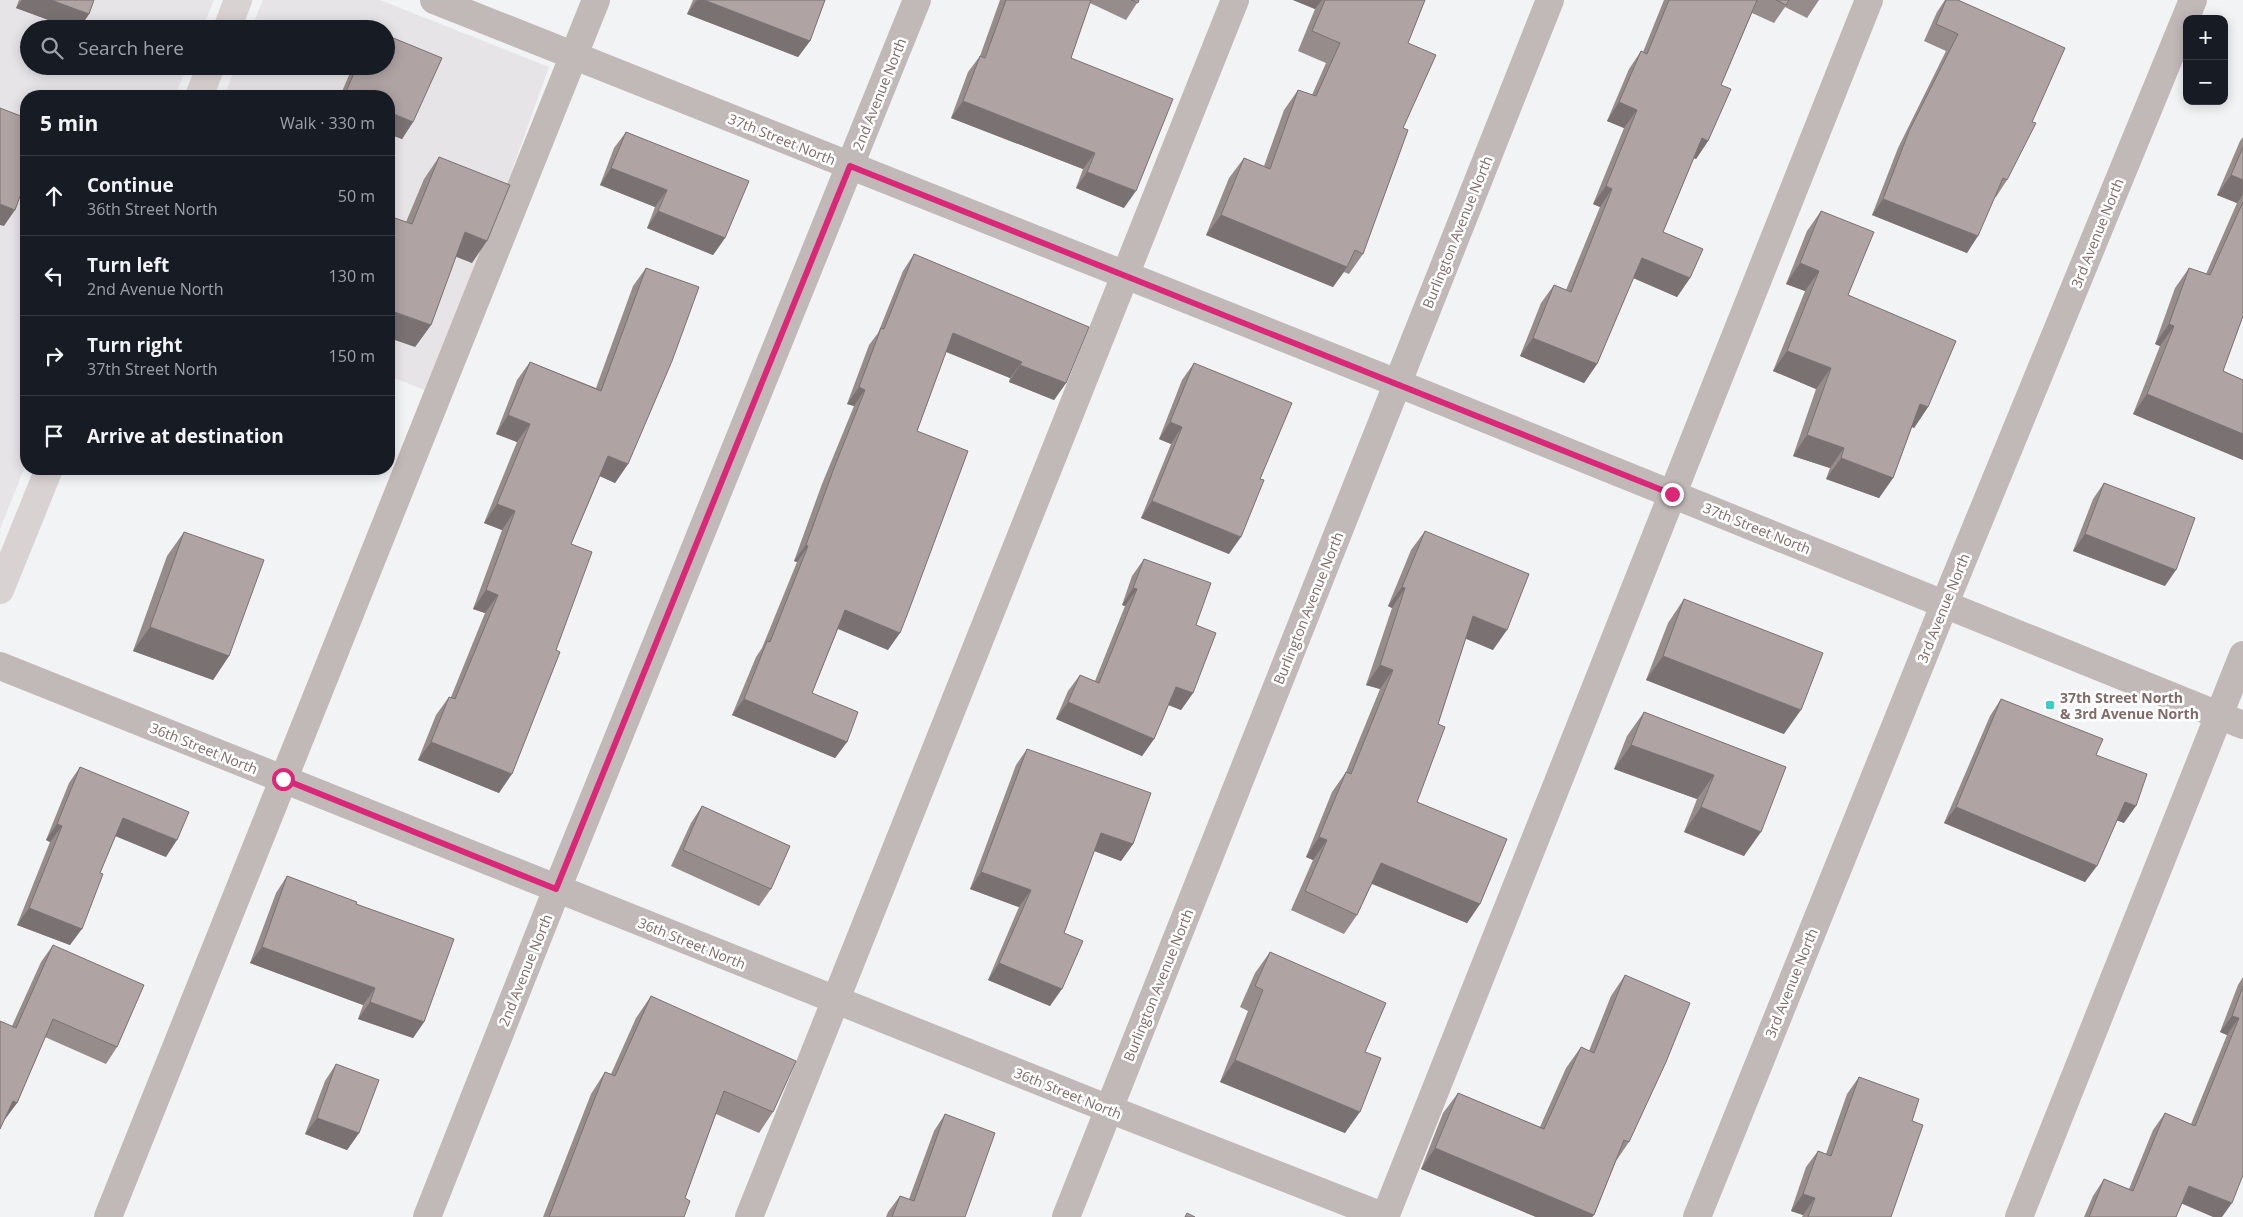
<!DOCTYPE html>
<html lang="en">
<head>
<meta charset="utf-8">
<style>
  body { margin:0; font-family:"Open Sans",sans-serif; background:#242831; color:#f1f3f6 }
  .controls { position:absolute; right:15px; top:15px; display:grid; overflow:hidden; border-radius:10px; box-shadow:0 2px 12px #0003 }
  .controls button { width:45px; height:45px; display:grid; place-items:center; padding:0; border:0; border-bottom:1px solid #363941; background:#171b24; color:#f1f3f6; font:25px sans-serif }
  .stop { position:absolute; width:15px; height:15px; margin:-11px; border:4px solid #db2777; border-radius:50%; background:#fff }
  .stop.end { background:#db2777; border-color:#fff; box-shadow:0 1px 5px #0008 }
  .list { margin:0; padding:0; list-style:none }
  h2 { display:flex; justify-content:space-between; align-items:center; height:65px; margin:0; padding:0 20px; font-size:21px }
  h2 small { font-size:16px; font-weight:400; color:#9ea1a6 }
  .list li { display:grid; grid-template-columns:32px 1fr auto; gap:15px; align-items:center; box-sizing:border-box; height:80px; padding:0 20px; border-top:1px solid #363941 }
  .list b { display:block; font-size:19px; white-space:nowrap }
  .list p { margin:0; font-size:16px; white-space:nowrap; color:#9ea1a6 }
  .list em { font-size:16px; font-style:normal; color:#9ea1a6 }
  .icon { flex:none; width:28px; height:28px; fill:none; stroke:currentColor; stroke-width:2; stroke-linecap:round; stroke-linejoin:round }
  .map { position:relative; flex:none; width:2243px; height:1217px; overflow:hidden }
  .search { position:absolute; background:#171b24; box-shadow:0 2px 12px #0003; left:20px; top:20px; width:375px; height:55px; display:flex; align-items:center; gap:12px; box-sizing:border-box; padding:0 18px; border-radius:28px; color:#9ea1a6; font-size:19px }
  .panel { position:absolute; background:#171b24; box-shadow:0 2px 12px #0003; left:20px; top:90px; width:375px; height:385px; border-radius:20px }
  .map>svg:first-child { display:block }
  .built { fill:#e6e4e6 }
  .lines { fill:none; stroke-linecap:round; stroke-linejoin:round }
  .minor { stroke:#c0b9b8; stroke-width:28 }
  .major { stroke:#d9d2d2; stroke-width:28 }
  .wall { fill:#968c8c }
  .shaded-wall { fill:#7a7272 }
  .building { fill:#afa3a3; stroke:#7a7272 }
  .route { stroke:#db2777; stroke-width:6 }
  .poi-dot { fill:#3acec4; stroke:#fff; stroke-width:2 }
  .labels { text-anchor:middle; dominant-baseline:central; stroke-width:5; stroke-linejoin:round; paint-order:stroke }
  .street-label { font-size:14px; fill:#806b68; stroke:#fff }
  .poi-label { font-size:14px; font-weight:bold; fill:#806b68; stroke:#fff; text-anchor:start }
</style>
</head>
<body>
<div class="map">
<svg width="2243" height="1217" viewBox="0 0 2243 1217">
  <rect width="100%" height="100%" fill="#f2f3f5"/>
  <g class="built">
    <polygon points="0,0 214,0 202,29 29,29 29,66 187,66 175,96 26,96 26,464 0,529"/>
    <polygon points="263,0 380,0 549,67 432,393 389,376 389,96 224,96 236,66 386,66 386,29 251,29"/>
  </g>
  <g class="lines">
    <g class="minor">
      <polyline points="434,0 1397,383 2243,725"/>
      <polyline points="0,666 1109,1109 1385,1217 1869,0"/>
      <polyline points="108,1217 596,0"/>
      <polyline points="427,1217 557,889 917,0"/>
      <polyline points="749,1217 1235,0"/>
      <polyline points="1066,1217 1550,0"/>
      <polyline points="1697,1217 1945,603 2193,0"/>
      <polyline points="2019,1217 2243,655"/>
    </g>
    <g class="major">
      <polyline points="227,29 238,0"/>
      <polyline points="199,96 211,66"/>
      <polyline points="0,590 49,469"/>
    </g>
  </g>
  <g class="wall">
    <polygon points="19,0 94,0 89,14 79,29 73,29 16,8"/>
    <polygon points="693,0 825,0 810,41 798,57 687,14"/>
    <polygon points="1000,0 1139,0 1126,20 1090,3 1071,58 1124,208 1076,188 1083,169 951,118 968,72 980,56"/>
    <polygon points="1293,0 1425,0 1408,43 1403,128 1363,254 1349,274 1344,272 1333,287 1206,235 1229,178 1244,158 1264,166 1284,110 1298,90 1312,95 1326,63 1298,51 1315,9"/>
    <polygon points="1664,0 1819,0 1807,18 1785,7 1774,23 1752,13 1721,85 1708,141 1696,159 1694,158 1663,232 1690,278 1677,297 1633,278 1597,364 1584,383 1520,356 1541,303 1554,285 1566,290 1600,207 1593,204 1624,128 1607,121 1629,69 1641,51 1643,52"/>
    <polygon points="1945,0 1958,0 2007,180 1996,197 1995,197 1967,253 1872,215 1898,148 1946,51 1924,41 1937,12"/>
    <polygon points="353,66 386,66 413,122 402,139 389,134 389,96 340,96"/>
    <polygon points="626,132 725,238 713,255 647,228 655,207 600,185 614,148"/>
    <polygon points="2243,137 2243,316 2223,371 2243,380 2243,460 2133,414 2160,346 2155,344 2175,288 2189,268 2206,274 2237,203 2217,195 2240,141"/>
    <polygon points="439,157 472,263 456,256 431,325 415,347 406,222 424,179"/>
    <polygon points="1821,211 1848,295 1928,407 1914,428 1912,427 1893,478 1879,498 1826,479 1830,468 1793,456 1816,389 1773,371 1805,291 1786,284 1807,231"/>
    <polygon points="914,254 1066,383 1054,400 1009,382 1010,378 946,352 917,431 888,650 838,629 812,693 847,742 835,758 732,715 756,657 762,648 797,562 794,561 822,484 854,406 847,404 869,345 878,333 903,271"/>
    <polygon points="646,268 628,464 615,483 600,476 571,544 499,793 418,760 436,715 449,697 451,697 485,613 473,609 502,530 484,523 517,442 496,434 517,380 530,362 596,388 633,286"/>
    <polygon points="1194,363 1229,554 1141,518 1171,444 1159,439 1182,380"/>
    <polygon points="2104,483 2165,586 2073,551 2093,499"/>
    <polygon points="1425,531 1493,650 1466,638 1438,724 1417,802 1480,904 1467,923 1372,884 1357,915 1344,934 1291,910 1313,860 1306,857 1332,792 1346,772 1380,689 1366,685 1392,608 1388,606 1411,550"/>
    <polygon points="184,532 229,656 213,680 133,651 167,556"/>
    <polygon points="1144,559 1196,625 1193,693 1181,710 1168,705 1154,739 1142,756 1056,719 1068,691 1080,675 1095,681 1125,606 1122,605 1132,576"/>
    <polygon points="1684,599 1784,734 1646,680 1668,623"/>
    <polygon points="2001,699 2096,755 2124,823 2117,820 2085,882 1944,823 1990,716"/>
    <polygon points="1644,712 1786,767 1744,856 1684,832 1697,799 1614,769 1627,736"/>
    <polygon points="1027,749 1133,844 1121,861 1094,851 1064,933 1050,1006 988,980 1019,907 970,889 1016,765"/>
    <polygon points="80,767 166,857 115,836 70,945 17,925 50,842 46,840 69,783"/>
    <polygon points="702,806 771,889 759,906 671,866 691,823"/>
    <polygon points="287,876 356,904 424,1022 413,1038 358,1019 363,1005 250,963 276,893"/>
    <polygon points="53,945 117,1047 106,1064 45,1037 17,1103 5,1119 12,1026 41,962"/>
    <polygon points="1270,952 1365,1052 1345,1133 1220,1082 1248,1011 1240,1007 1255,973"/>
    <polygon points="1625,975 1629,1142 1616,1161 1594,1215 1592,1217 1536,1217 1421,1169 1443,1113 1458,1093 1540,1127 1566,1068 1581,1047 1589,1051 1611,996"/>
    <polygon points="2243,977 2243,1175 2182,1204 2176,1217 2084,1217 2093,1196 2104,1179 2129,1189 2153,1130 2165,1113 2191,1124 2227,1035 2220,1032 2238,985"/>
    <polygon points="651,996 773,1112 759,1133 716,1114 685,1198 684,1217 543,1217 591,1094 605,1072 611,1074 636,1018"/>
    <polygon points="336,1064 359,1133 347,1150 305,1134 325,1081"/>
    <polygon points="1859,1077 1912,1121 1891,1217 1802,1217 1803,1215 1791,1211 1806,1167 1818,1151 1826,1154 1847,1094"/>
    <polygon points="945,1114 965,1217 886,1217 888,1212 900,1196 909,1199 934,1131"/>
  </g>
  <g class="shaded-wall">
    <polygon points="22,0 51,0 89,14 79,29 73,29 16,8"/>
    <polygon points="697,0 704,0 810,41 798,57 687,14"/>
    <polygon points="1293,0 1322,0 1315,9"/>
    <polygon points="345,94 351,96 343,96"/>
    <polygon points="963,101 1095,153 1083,169 951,118"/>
    <polygon points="1619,102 1637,110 1624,128 1607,121"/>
    <polygon points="389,112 413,122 402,139 389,134"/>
    <polygon points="1702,138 1708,141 1696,159 1689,156"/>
    <polygon points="611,168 667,190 655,207 600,185"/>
    <polygon points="1087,172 1136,191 1124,208 1076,188"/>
    <polygon points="2231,175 2243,180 2243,195 2237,203 2217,195"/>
    <polygon points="1606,186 1612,189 1600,207 1593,204"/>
    <polygon points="1883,199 1978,236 1967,253 1872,215"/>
    <polygon points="0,204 15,210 4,226 0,225"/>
    <polygon points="658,211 725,238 713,255 647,228"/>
    <polygon points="1221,215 1347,267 1333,287 1206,235"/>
    <polygon points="465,232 487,241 472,263 449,254"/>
    <polygon points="1642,258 1690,278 1677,297 1629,276"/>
    <polygon points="1800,263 1819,271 1805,291 1786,284"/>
    <polygon points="389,310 431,325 415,347 389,338"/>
    <polygon points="2169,324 2174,326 2160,346 2155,344"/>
    <polygon points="953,333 1022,362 1010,378 942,350"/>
    <polygon points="1533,338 1597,364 1584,383 1520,356"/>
    <polygon points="1787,351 1831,368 1816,389 1773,371"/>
    <polygon points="1020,365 1066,383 1054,400 1009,382"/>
    <polygon points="859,387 865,390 854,406 847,404"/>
    <polygon points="2147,394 2243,434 2243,460 2133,414"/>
    <polygon points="1920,404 1928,407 1914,428 1906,424"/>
    <polygon points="508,415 530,424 517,442 496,434"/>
    <polygon points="1170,422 1182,427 1171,444 1159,439"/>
    <polygon points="1807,435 1844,448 1830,468 1793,456"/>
    <polygon points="608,456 628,464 615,483 595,474"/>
    <polygon points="1841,458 1893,478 1879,498 1826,479"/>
    <polygon points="1152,501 1241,537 1229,554 1141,518"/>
    <polygon points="497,504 515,511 502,530 484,523"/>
    <polygon points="2085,534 2176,570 2165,586 2073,551"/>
    <polygon points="806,545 808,546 797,562 794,561"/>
    <polygon points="1402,587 1405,588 1392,608 1388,606"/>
    <polygon points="1133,588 1137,589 1125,606 1122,605"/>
    <polygon points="486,590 498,595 485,613 473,609"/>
    <polygon points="845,610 900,633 888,650 834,627"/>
    <polygon points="1473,616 1507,630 1493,650 1459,636"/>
    <polygon points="150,627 229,656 213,680 133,651"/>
    <polygon points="1663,656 1801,710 1784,734 1646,680"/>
    <polygon points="1380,665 1393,670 1380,689 1366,685"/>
    <polygon points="1176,687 1193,693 1181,710 1164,703"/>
    <polygon points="744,699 847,742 835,758 732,715"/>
    <polygon points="1068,702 1154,739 1142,756 1056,719"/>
    <polygon points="431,742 512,774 499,793 418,760"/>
    <polygon points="1631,745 1714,775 1697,799 1614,769"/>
    <polygon points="2125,802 2136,806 2124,823 2113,819"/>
    <polygon points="1701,807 1761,832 1744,856 1684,832"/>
    <polygon points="1956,807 2097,866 2085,882 1944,823"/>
    <polygon points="123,818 177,840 166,857 111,834"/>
    <polygon points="57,824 62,826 50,842 46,840"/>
    <polygon points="1101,833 1133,844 1121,861 1089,849"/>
    <polygon points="1319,837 1327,840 1313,860 1306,857"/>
    <polygon points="1381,863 1480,904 1467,923 1368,882"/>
    <polygon points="981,872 1031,890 1019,907 970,889"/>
    <polygon points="29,908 82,929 70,945 17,925"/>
    <polygon points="262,947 375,988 363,1005 250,963"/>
    <polygon points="999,963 1062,989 1050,1006 988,980"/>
    <polygon points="370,1002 424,1022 413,1038 358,1019"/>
    <polygon points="2232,1016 2239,1018 2227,1035 2220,1032"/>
    <polygon points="1235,1060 1360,1112 1345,1133 1220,1082"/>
    <polygon points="13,1101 17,1103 5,1119 1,1118"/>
    <polygon points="317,1118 359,1133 347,1150 305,1134"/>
    <polygon points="1435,1148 1594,1215 1592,1217 1536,1217 1421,1169"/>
    <polygon points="2189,1186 2232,1203 2222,1217 2213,1217 2178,1202"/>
    <polygon points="1803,1194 1815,1198 1803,1215 1791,1211"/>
  </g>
  <g class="building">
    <polygon points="51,0 94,0 89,14"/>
    <polygon points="704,0 825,0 810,41"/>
    <polygon points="1006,0 1091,0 1071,58 1173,99 1136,191 1087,172 1095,153 963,101 980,56 985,58"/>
    <polygon points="1131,0 1139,0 1138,3"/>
    <polygon points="1325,0 1425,0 1408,43 1436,55 1403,128 1408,130 1363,254 1355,250 1347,267 1221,215 1244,158 1270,169 1298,90 1316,96 1340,43 1312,31"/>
    <polygon points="1669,0 1757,0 1721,85 1731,89 1708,141 1702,138 1663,232 1703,249 1690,278 1642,258 1597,364 1533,338 1554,285 1571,292 1612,189 1606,186 1637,110 1619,102 1641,51 1647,54"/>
    <polygon points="1776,0 1789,0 1786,5"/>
    <polygon points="1946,0 1958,0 2065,48 2032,122 2036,123 2007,180 2003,178 1978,236 1883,199 1909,131 1958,34 1936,24"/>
    <polygon points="386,35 442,58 413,122 389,112 389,96 351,96 345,94 357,66 386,66"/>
    <polygon points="0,108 26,118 26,180 15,210 0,204"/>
    <polygon points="626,132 749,181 725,238 658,211 667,190 611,168"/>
    <polygon points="2243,147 2243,180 2231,175"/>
    <polygon points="439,157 510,185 487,241 465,232 431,325 389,310 389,216 412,224"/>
    <polygon points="2243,202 2243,316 2223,371 2243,380 2243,434 2147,394 2174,326 2169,324 2189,268 2210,275"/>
    <polygon points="1821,211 1874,232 1848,295 1956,341 1928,407 1920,404 1893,478 1841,458 1844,448 1807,435 1831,368 1787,351 1819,271 1800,263"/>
    <polygon points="914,254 1089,327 1066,383 1020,365 1022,362 953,333 917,431 968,451 909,610 900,633 845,610 812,693 858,712 847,742 744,699 767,641 770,642 808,546 806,545 834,468 865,390 859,387 881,328 884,329"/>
    <polygon points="646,268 699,287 672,361 628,464 608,456 571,544 592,552 556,650 560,652 512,774 431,742 449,697 455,699 498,595 486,590 515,511 497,504 530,424 508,415 530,362 601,391"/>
    <polygon points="1194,363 1292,403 1260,479 1264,480 1241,537 1152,501 1182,427 1170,422"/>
    <polygon points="2104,483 2195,518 2176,570 2085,534"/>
    <polygon points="1425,531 1529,574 1507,630 1473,616 1438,724 1445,727 1417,802 1507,839 1480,904 1381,863 1357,915 1305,891 1327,840 1319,837 1346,772 1351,774 1393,670 1380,665 1405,588 1402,587"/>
    <polygon points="184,532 264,560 229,656 150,627"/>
    <polygon points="1144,559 1211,583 1196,625 1216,633 1193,693 1176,687 1154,739 1068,702 1080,675 1099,683 1137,589 1133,588"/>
    <polygon points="1684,599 1823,653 1801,710 1663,656"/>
    <polygon points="2001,699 2103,739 2096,755 2147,774 2136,806 2125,802 2097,866 1956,807"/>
    <polygon points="1644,712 1786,767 1761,832 1701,807 1714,775 1631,745"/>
    <polygon points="1027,749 1151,793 1133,844 1101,833 1064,933 1083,941 1062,989 999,963 1031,890 981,872"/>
    <polygon points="80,767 189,812 177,840 123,818 100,873 103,874 82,929 29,908 62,826 57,824"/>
    <polygon points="702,806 790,846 771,889 683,850"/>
    <polygon points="287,876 357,902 356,904 454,939 424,1022 370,1002 375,988 262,947"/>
    <polygon points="53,945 144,985 117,1047 53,1019 17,1103 13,1101 0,1129 0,1021 16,1028"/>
    <polygon points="1270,952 1386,1003 1365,1052 1381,1058 1360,1112 1235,1060 1263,990 1255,986"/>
    <polygon points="1625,975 1690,1003 1666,1062 1629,1142 1624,1140 1594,1215 1435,1148 1458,1093 1544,1129 1581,1047 1594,1053"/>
    <polygon points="2243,986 2243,1175 2232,1203 2189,1186 2176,1217 2089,1217 2104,1179 2133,1191 2165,1113 2195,1126 2239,1018 2232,1016"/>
    <polygon points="651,996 796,1061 773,1112 724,1091 685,1198 690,1201 684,1217 549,1217 605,1072 615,1076"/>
    <polygon points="336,1064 379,1080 359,1133 317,1118"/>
    <polygon points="1859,1077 1919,1099 1912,1121 1923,1125 1891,1217 1808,1217 1815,1198 1803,1194 1818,1151 1831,1156"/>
    <polygon points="945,1114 995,1133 965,1217 892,1217 900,1196 914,1201"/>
    <polygon points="1187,1213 1195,1217 1185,1217"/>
  </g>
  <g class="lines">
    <polyline class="route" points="283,779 556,889 850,166 1672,494"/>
  </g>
  <rect class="poi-dot" x="2045" y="700" width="10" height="10" rx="2.5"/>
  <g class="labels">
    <g class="street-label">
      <text transform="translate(879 94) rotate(-68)">2nd Avenue North</text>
      <text transform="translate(782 139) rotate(22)">37th Street North</text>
      <text transform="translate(1457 232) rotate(-68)">Burlington Avenue North</text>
      <text transform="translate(2097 233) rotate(-68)">3rd Avenue North</text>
      <text transform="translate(1757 528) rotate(22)">37th Street North</text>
      <text transform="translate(1308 608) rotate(-68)">Burlington Avenue North</text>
      <text transform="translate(1943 608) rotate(-68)">3rd Avenue North</text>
      <text transform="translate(204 748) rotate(22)">36th Street North</text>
      <text transform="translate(692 943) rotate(22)">36th Street North</text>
      <text transform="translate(525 970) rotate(-68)">2nd Avenue North</text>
      <text transform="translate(1791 983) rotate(-68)">3rd Avenue North</text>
      <text transform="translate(1158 985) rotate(-68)">Burlington Avenue North</text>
      <text transform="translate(1068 1093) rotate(22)">36th Street North</text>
    </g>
    <g class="poi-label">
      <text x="2060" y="697">37th Street North<tspan x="2060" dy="16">&amp; 3rd Avenue North</tspan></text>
    </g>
  </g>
</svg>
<div class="controls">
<button>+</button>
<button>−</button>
</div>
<div class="stop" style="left:283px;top:779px"></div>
<div class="stop end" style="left:1672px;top:494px"></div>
<div class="search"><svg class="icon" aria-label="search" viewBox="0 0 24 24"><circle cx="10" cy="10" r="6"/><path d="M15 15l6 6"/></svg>Search here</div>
<section class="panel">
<h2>5 min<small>Walk · 330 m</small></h2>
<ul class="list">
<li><svg class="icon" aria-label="ahead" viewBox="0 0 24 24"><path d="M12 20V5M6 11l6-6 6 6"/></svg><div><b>Continue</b><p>36th Street North</p></div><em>50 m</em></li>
<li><svg class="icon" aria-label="left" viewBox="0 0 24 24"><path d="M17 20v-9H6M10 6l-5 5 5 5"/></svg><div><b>Turn left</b><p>2nd Avenue North</p></div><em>130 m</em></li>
<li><svg class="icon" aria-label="right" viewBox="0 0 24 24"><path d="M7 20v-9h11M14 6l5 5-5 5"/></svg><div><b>Turn right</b><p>37th Street North</p></div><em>150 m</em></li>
<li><svg class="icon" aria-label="arrive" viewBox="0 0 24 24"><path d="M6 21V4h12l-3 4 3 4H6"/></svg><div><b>Arrive at destination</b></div></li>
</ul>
</section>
</div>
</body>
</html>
